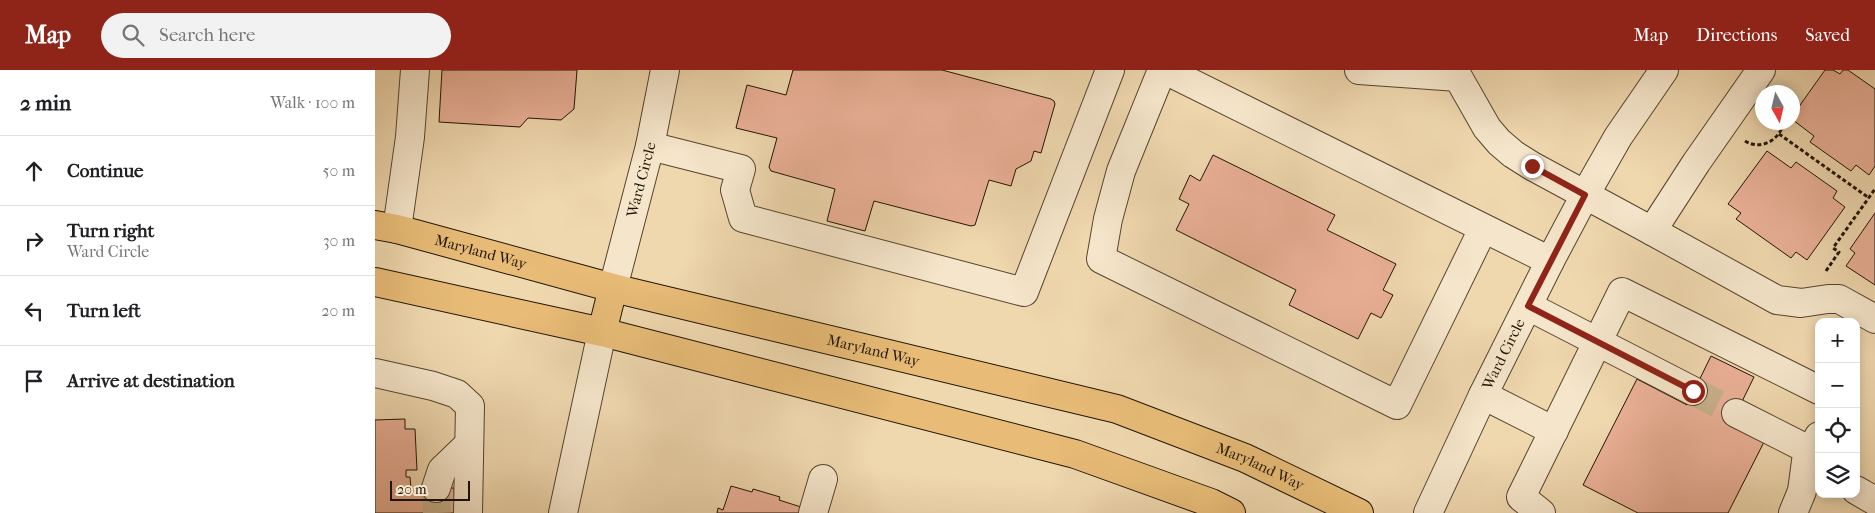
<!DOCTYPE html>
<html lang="en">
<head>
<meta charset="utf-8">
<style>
  body { margin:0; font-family:"IM FELL French Canon",serif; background:#f2f2f2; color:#202124 }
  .controls { position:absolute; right:15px; bottom:15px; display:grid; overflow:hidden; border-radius:10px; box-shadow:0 2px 12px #0003 }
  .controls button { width:45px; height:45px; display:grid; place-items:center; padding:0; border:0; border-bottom:1px solid #e0e0e0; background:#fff; color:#202124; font:25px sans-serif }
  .compass { position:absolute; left:1380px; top:15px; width:45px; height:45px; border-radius:50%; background:#fff; box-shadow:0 2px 12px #0003; rotate:172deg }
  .scale { position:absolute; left:15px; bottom:12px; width:80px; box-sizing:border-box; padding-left:5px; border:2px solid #201404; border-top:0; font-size:14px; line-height:18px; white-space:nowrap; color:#201404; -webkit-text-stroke:4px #f5e5ca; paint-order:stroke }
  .stop { position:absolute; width:15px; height:15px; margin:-11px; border:4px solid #8f2418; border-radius:50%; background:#fff }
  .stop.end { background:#8f2418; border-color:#fff; box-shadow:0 1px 5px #0008 }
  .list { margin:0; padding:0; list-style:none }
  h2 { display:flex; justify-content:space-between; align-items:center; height:65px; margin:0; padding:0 20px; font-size:21px }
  h2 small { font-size:16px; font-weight:400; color:#757577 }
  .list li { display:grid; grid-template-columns:32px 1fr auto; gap:15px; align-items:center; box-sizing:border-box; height:70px; padding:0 20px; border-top:1px solid #e0e0e0 }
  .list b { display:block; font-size:19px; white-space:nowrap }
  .list p { margin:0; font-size:16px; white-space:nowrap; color:#757577 }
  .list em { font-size:16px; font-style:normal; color:#757577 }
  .icon { flex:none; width:28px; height:28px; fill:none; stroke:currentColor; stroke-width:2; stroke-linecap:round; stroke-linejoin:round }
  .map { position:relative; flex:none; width:1500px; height:443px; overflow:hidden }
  header { display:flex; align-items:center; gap:30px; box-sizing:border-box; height:70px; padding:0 25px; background:#8f2418; color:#fff }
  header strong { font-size:24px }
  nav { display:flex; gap:28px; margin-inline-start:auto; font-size:18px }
  .search { width:350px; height:45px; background:#f2f2f2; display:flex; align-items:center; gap:12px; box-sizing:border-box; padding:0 18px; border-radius:28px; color:#757577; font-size:19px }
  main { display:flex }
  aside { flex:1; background:#fff }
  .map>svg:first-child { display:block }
  .building { fill:#eab097; stroke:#201404 }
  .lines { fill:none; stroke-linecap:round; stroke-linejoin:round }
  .minor-tunnel { stroke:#c6b08c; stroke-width:28; stroke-dasharray:28 14; stroke-linecap:butt }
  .minor-casing { stroke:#54452e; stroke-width:30 }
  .major-casing { stroke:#201404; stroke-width:30 }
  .path { stroke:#201404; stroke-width:3; stroke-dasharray:4 2.5; stroke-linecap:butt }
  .minor { stroke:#f5e5ca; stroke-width:28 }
  .major { stroke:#e8bc77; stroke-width:28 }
  .route { stroke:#8f2418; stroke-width:6 }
  .labels { text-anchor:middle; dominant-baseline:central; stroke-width:4.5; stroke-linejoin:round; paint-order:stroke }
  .street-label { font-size:15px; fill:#201404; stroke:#f5e5ca }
</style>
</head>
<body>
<header>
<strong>Map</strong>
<div class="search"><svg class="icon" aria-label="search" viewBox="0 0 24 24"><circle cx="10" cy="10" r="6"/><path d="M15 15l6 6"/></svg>Search here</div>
<nav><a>Map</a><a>Directions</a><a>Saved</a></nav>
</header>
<main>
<aside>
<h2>2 min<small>Walk · 100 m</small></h2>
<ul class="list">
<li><svg class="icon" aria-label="ahead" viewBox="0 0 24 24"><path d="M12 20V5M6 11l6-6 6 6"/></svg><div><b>Continue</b></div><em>50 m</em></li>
<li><svg class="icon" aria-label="right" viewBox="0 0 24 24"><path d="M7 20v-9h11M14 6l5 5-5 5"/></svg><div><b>Turn right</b><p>Ward Circle</p></div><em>30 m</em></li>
<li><svg class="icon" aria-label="left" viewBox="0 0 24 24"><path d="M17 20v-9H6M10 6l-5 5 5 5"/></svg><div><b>Turn left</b></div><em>20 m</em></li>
<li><svg class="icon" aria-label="arrive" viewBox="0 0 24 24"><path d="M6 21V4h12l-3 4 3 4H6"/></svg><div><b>Arrive at destination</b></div></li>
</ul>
</aside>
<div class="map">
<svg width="1500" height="443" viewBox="0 0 1500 443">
  <rect width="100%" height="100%" fill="#efd7ae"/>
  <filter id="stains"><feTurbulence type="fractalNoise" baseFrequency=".004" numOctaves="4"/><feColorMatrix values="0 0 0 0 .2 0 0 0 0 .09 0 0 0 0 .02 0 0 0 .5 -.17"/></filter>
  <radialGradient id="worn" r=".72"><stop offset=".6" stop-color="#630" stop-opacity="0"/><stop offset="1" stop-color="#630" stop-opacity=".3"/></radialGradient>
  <g class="building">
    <polygon points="67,0 202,0 199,39 186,50 153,48 145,57 64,52"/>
    <polygon points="418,0 567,0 676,29 679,31 680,34 666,83 659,81 656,91 641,99 636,116 614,110 600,155 596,156 499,131 490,161 452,151 460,119 396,101 394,97 402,68 361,58 372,15 411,25"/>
    <polygon points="1450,0 1458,0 1465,4 1468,0 1473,0 1500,19 1500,96 1494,105 1481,95 1476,101 1435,72 1439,66 1418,50 1418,45"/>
    <polygon points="1392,81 1416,98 1421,92 1462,121 1458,128 1470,137 1432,190 1421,182 1416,188 1361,149 1366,143 1353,134"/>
    <polygon points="838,85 960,145 952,160 1021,194 1008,220 1018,225 1006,248 996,243 983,269 914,235 921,220 801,160 814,134 804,129 815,105 825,111"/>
    <polygon points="1500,143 1500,215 1471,196 1480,183 1475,179"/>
    <polygon points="1336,286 1379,307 1355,356 1389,372 1353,443 1263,443 1208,415 1262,309 1312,335"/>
    <polygon points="30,349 30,359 40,359 42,400 31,400 31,407 35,407 36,419 79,418 81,443 0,443 0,350"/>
    <polygon points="356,416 377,422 378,419 405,427 404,430 426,437 424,443 342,443 343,438 348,440"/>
  </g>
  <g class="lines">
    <g class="minor-tunnel">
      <polyline points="1318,321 1361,343"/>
      <polyline points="61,418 62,443"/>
    </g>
    <defs>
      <g id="minor">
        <polyline points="787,0 746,101 733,149 726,189 1022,335 1108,159"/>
        <polyline points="790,0 1175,191"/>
        <polyline points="984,0 1083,7 1112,58 1124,72 1138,84 1157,96 1277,161"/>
        <polyline points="1386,0 1321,93 1277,161 1402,230 1426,233 1453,229 1464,229 1500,249"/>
        <polyline points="275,76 366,99 360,120 368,148 649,222 735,0"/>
        <polyline points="22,159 35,67 40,0"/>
        <path id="s1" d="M 238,218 L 275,76 L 290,0"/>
        <polyline points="1153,236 1318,321"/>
        <polyline points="0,303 58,316 82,324 95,336 93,443"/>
        <polyline points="1108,325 1179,361"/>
        <polyline points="1361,343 1436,381"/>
        <polyline points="61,418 67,400 93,375"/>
        <polyline points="1481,420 1500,431"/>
        <polyline points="188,443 227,262"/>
        <polyline points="438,443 448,409"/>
        <path id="s2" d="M 1053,443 L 1108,325 L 1175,191 L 1210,125 L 1243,67 L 1289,0"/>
        <polyline points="1166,443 1146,427 1247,222 1444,320"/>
        <polyline points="1418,443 1427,421 1431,391 1444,366"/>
      </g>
      <g id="major">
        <path id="s3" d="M 0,155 L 22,159 L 238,218 L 742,339 L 870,388 L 984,443"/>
        <polyline points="0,212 227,262 700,384 836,433 856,443"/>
        <polyline points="227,262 238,218"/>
      </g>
    </defs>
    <use href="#minor" class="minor-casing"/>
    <use href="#major" class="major-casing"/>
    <g class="path">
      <polyline points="1404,64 1494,128"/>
      <path d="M 1370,71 C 1386,81 1405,70 1409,52"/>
      <polyline points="1451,201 1464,182 1458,178 1500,119"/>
    </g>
    <use href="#minor" class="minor"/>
    <use href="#major" class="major"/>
  </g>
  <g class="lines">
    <polyline class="route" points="1157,96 1210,125 1153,236 1318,321"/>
  </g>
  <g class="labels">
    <g class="street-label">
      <text stroke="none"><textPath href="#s1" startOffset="112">Ward Circle</textPath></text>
      <text stroke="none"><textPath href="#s3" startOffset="109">Maryland Way</textPath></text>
      <text stroke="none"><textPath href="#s3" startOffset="514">Maryland Way</textPath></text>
      <text stroke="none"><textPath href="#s2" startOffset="176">Ward Circle</textPath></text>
      <text stroke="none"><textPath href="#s3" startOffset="919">Maryland Way</textPath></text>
    </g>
  </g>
  <rect width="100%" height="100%" filter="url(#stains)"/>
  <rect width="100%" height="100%" fill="url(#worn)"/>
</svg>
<div class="controls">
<button>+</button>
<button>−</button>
<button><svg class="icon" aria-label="locate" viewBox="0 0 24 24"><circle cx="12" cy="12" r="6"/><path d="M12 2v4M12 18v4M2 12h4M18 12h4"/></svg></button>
<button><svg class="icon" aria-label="layers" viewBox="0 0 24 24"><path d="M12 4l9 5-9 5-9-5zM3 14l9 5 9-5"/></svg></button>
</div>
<svg class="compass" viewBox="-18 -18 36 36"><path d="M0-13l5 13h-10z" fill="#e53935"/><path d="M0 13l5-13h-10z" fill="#757577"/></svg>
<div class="scale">20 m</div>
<div class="stop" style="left:1318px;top:321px"></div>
<div class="stop end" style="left:1157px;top:96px"></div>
</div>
</main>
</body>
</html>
